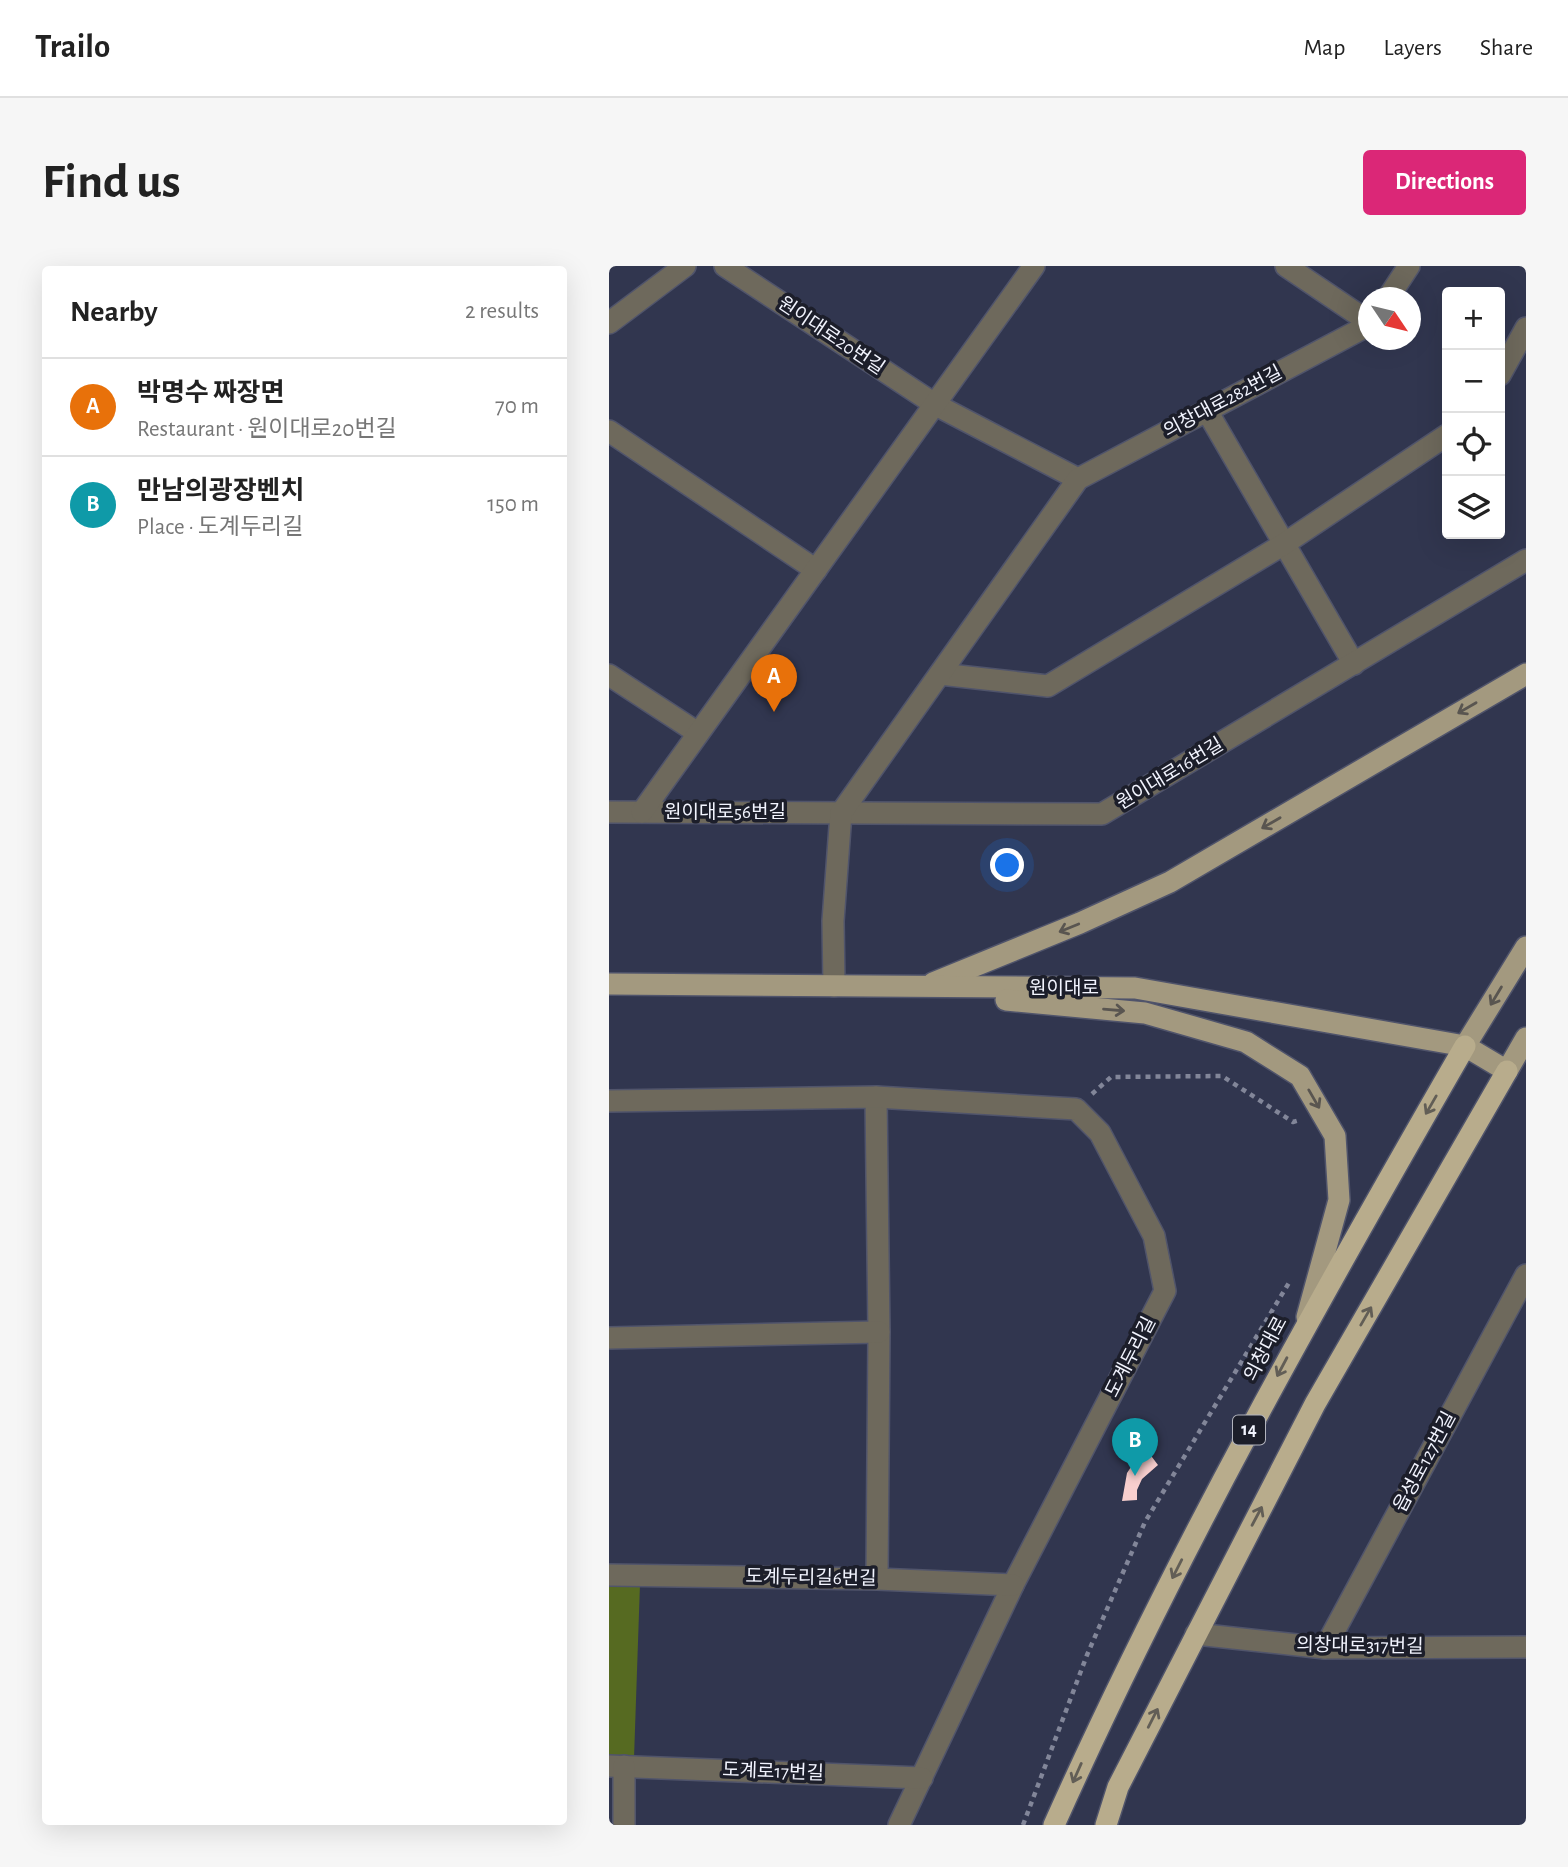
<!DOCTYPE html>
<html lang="en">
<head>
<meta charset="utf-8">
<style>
  body { margin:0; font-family:"Alegreya Sans","Noto Sans KR",sans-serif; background:#f6f6f6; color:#222 }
  .controls { position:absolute; right:21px; top:21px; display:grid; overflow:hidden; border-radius:7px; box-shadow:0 7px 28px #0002 }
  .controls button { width:63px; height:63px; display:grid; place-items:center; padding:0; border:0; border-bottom:2px solid #e0e0e0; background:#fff; color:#222; font:35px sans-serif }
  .compass { position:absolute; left:749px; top:21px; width:63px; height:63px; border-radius:50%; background:#fff; box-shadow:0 7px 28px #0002; rotate:125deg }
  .you { position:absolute; left:399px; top:600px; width:24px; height:24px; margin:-18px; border:5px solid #fff; border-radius:50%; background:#1a73e8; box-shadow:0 0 0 10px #1a73e833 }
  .badge { display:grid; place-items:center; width:46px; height:46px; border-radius:50%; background:#db2777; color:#fff; font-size:23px; font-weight:700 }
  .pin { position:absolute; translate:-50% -58px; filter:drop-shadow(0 2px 4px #0008) }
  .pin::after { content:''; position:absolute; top:37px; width:24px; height:21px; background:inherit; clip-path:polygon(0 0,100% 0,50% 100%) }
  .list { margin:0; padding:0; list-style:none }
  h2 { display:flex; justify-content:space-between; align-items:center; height:91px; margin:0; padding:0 28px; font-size:30px }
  h2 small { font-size:23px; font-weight:400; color:#767676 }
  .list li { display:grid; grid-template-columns:46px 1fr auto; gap:21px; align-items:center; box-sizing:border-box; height:98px; padding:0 28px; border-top:2px solid #e0e0e0 }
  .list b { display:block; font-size:26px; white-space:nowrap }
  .list p { margin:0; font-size:23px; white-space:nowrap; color:#767676 }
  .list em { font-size:23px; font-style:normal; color:#767676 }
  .icon { flex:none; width:38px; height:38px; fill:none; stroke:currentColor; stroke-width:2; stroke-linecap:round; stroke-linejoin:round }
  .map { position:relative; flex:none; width:917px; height:1559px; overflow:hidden; border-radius:7px }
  header { display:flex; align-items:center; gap:42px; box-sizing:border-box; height:98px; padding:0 35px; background:#fff; border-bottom:2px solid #e0e0e0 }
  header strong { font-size:33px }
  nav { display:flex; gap:38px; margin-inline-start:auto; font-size:24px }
  .intro { display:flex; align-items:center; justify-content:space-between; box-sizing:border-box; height:168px; padding:0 42px }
  h1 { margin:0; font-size:49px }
  .button { padding:18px 32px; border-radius:7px; background:#db2777; color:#fff; font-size:24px; font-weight:700 }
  main { display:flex; gap:42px; padding:0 42px }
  aside { flex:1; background:#fff; border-radius:7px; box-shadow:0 7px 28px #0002 }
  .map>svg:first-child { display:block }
  .green { fill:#566a21 }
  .building { fill:#f8cfce }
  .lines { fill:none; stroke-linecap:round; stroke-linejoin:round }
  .street-casing { stroke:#50546b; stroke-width:24 }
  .primary-casing { stroke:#50546b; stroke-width:24 }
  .highway-casing { stroke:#50546b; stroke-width:24 }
  .path { stroke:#828699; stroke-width:4.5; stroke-dasharray:5 5; stroke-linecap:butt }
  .street { stroke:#6e695c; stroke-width:21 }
  .primary { stroke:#a3997f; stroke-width:21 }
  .highway { stroke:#b8ac8c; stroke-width:21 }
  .oneway { stroke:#595550 }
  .oneway2 { stroke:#625e56 }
  .labels { text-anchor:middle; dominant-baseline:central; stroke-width:7; stroke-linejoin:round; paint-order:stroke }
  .shield { fill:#1c1e2a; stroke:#b2b4be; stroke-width:2 }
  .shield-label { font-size:18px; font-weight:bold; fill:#f2f4fe }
  .street-label { font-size:19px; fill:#f2f4fe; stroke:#1c1e2a }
</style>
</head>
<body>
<header>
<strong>Trailo</strong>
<nav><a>Map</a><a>Layers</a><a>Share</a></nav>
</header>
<div class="intro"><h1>Find us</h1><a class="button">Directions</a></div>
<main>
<aside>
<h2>Nearby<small>2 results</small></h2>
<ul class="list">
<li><span class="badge" style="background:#e8710a">A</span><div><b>박명수 짜장면</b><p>Restaurant · 원이대로20번길</p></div><em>70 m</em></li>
<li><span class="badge" style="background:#0f9aa8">B</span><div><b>만남의광장벤치</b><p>Place · 도계두리길</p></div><em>150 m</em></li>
</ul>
</aside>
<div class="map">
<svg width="917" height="1559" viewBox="0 0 917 1559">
  <rect width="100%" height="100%" fill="#31364f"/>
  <polygon class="green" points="0,1317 31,1318 25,1492 0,1492"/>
  <polygon class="building" points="540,1187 549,1199 533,1213 528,1224 528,1234 513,1235 518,1207 526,1195"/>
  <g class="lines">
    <defs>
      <g id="street">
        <polyline points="116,0 327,139 469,213"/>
        <polyline points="677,0 760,56"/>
        <polyline points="779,32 800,0"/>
        <polyline points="0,57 76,0"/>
        <polyline points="891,109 917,62"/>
        <polyline points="598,145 745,398"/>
        <polyline points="0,165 207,304"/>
        <polyline points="331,408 439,420 675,278 838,169"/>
        <polyline points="0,409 89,467"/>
        <polyline points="0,546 493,548 917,294"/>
        <polyline points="33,546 425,0"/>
        <polyline points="225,720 224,655 232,547 469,213 760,59"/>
        <polyline points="267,831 270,1066 268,1313"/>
        <polyline points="0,835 267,831 467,843 491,867 545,970 556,1025 404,1319 290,1559"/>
        <polyline points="0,1072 270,1066"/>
        <polyline points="0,1309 268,1313 404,1319"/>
        <polyline points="587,1368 716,1382 917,1381"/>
        <polyline points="716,1382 917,1009"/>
        <polyline points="0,1500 313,1512"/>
        <polyline points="15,1559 15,1500"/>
      </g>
      <g id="primary">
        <polyline points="324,717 471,657 561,616 917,408"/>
        <polyline points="0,718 526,722 856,780 898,805 917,772"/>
        <polyline points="397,734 536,747 637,776 691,810 726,870 730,934 698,1051"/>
        <polyline points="856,780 917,681"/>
      </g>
      <g id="highway">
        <path d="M 445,1559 C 565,1291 709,1035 856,780"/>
        <polyline points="497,1559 509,1521 706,1138 898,805"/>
      </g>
    </defs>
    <use href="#street" class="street-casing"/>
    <use href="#primary" class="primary-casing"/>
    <use href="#highway" class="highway-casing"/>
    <g class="path">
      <polyline points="483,828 502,811 613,810 684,856 691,854"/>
      <polyline points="414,1559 478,1389 536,1256 681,1015"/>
    </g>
    <use href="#street" class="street"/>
    <use href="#primary" class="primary"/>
    <use href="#highway" class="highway"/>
  </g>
  <defs><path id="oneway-shaft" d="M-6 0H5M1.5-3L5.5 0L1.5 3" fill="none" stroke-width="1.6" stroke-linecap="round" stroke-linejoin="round" transform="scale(1.75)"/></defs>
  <g class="oneway">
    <use href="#oneway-shaft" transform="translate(858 442) rotate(150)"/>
    <use href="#oneway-shaft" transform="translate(662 557) rotate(150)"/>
    <use href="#oneway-shaft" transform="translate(460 662) rotate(158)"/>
    <use href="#oneway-shaft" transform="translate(887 730) rotate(121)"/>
    <use href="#oneway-shaft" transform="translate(505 744) rotate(5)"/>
    <use href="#oneway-shaft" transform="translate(705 833) rotate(60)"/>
  </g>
  <g class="oneway2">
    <use href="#oneway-shaft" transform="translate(822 839) rotate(120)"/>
    <use href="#oneway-shaft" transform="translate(757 1050) rotate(-60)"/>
    <use href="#oneway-shaft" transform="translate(673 1101) rotate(118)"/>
    <use href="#oneway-shaft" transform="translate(648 1250) rotate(-62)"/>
    <use href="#oneway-shaft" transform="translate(568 1303) rotate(117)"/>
    <use href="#oneway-shaft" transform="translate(544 1452) rotate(-63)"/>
    <use href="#oneway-shaft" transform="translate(468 1507) rotate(114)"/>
  </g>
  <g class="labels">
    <rect class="shield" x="624" y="1149.5" width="32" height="29" rx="5"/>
    <g class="shield-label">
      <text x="640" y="1164">14</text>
    </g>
    <g class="street-label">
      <text transform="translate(222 70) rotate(34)">원이대로20번길</text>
      <text transform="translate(614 136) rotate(-28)">의창대로282번길</text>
      <text transform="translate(561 508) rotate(-31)">원이대로16번길</text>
      <text x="116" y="546">원이대로56번길</text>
      <text x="455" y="722">원이대로</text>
      <text transform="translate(657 1083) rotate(-62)">의창대로</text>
      <text transform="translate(522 1091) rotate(-63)">도계두리길</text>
      <text transform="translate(816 1196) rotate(-62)">읍성로127번길</text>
      <text transform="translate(202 1312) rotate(1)">도계두리길6번길</text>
      <text transform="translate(751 1380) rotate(1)">의창대로317번길</text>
      <text transform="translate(164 1506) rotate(2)">도계로17번길</text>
    </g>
  </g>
</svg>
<div class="controls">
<button>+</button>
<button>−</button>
<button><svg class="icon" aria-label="locate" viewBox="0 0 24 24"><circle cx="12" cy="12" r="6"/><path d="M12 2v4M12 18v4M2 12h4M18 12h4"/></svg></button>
<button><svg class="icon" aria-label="layers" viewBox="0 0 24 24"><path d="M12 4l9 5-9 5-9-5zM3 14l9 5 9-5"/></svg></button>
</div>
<svg class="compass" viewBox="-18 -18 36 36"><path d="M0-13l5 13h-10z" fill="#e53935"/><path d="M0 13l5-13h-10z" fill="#767676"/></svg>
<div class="you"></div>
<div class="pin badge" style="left:165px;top:446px;background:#e8710a">A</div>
<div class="pin badge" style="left:526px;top:1210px;background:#0f9aa8">B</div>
</div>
</main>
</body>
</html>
